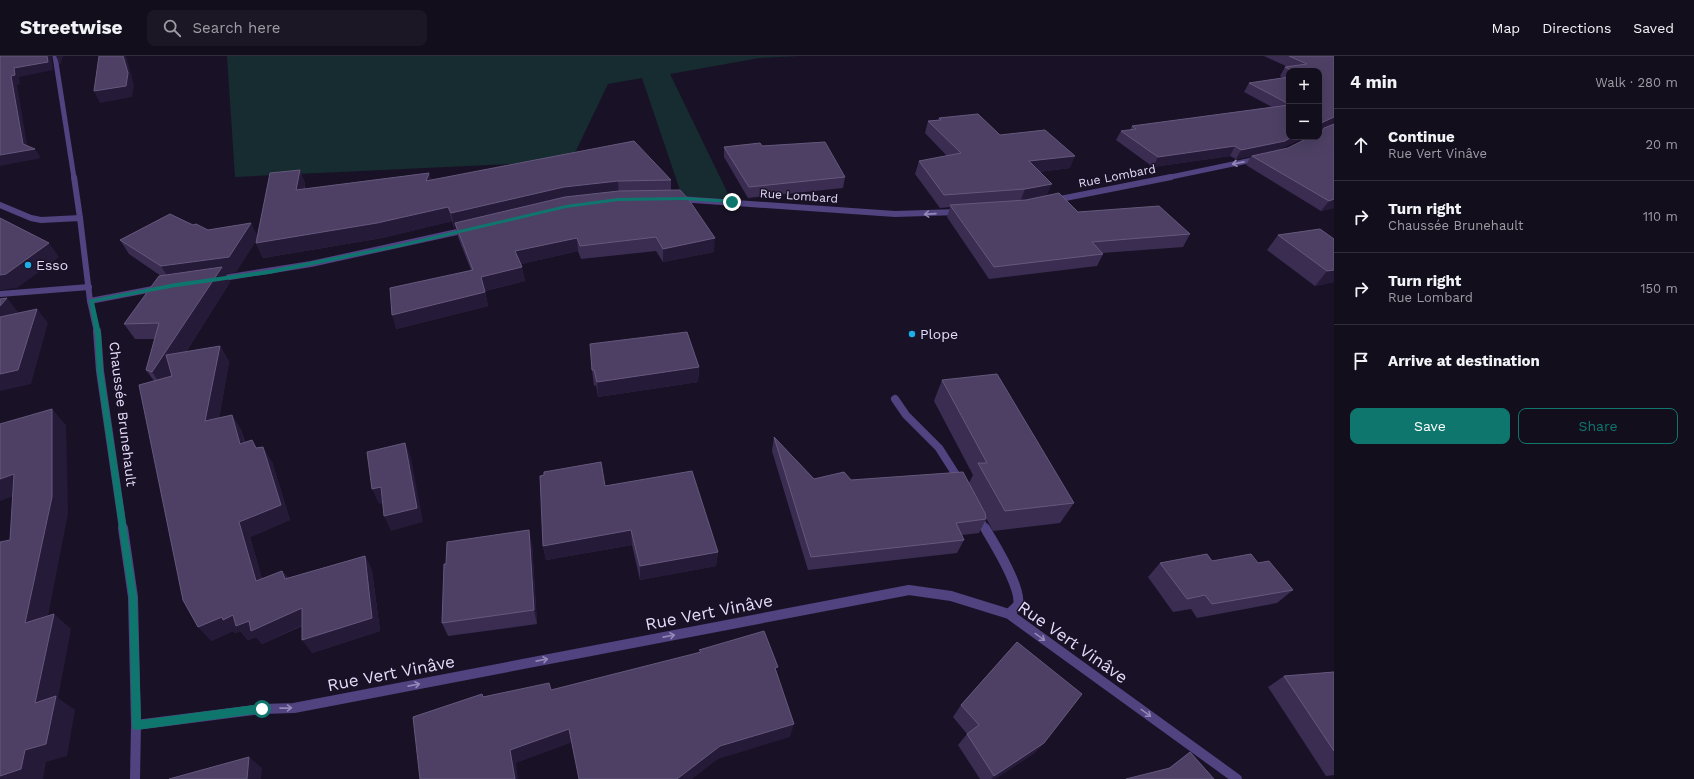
<!DOCTYPE html>
<html lang="en">
<head>
<meta charset="utf-8">
<style>
  body { margin:0; font-family:"Work Sans",sans-serif; background:#1c1725; color:#f1f3f6 }
  .controls { position:absolute; right:12px; top:12px; display:grid; overflow:hidden; border-radius:8px; box-shadow:0 4px 16px #0002 }
  .controls button { width:36px; height:36px; display:grid; place-items:center; padding:0; border:0; border-bottom:1px solid #322e3b; background:#130e1c; color:#f1f3f6; font:20px sans-serif }
  .stop { position:absolute; width:12px; height:12px; margin:-9px; border:3px solid #0f766e; border-radius:50%; background:#fff }
  .stop.end { background:#0f766e; border-color:#fff; box-shadow:0 1px 4px #0008 }
  .list { margin:0; padding:0; list-style:none }
  h2 { display:flex; justify-content:space-between; align-items:center; height:52px; margin:0; padding:0 16px; font-size:17px }
  h2 small { font-size:13px; font-weight:400; color:#9d9ca3 }
  .list li { display:grid; grid-template-columns:26px 1fr auto; gap:12px; align-items:center; box-sizing:border-box; height:72px; padding:0 16px; border-top:1px solid #322e3b }
  .list b { display:block; font-size:15px; white-space:nowrap }
  .list p { margin:0; font-size:13px; white-space:nowrap; color:#9d9ca3 }
  .list em { font-size:13px; font-style:normal; color:#9d9ca3 }
  .actions { display:flex; gap:8px; padding:12px 16px }
  .actions a { flex:1; padding:9px 0; border:1px solid #0f766e; border-radius:8px; text-align:center; font-size:14px; color:#0f766e }
  .actions .main { background:#0f766e; color:#fff }
  .icon { flex:none; width:22px; height:22px; fill:none; stroke:currentColor; stroke-width:2; stroke-linecap:round; stroke-linejoin:round }
  .map { position:relative; flex:none; width:1334px; height:723px; overflow:hidden }
  header { display:flex; align-items:center; gap:24px; box-sizing:border-box; height:56px; padding:0 20px; background:#130e1c; border-bottom:1px solid #322e3b }
  header strong { font-size:19px }
  nav { display:flex; gap:22px; margin-inline-start:auto; font-size:14px }
  .search { width:280px; height:36px; background:#1c1725; display:flex; align-items:center; gap:10px; box-sizing:border-box; padding:0 14px; border-radius:8px; color:#9d9ca3; font-size:15px }
  main { display:flex }
  aside { flex:1; background:#130e1c }
  .map>svg:first-child { display:block }
  .green { fill:#162c30 }
  .lines { fill:none; stroke-linecap:round; stroke-linejoin:round }
  .service-far1 { stroke:#504380; stroke-width:8 }
  .service { stroke:#504380; stroke-width:10 }
  .minor-far2 { stroke:#504380; stroke-width:5 }
  .minor-far1 { stroke:#504380; stroke-width:6 }
  .minor { stroke:#504380; stroke-width:10 }
  .tertiary-far3 { stroke:#504380; stroke-width:5 }
  .tertiary-far2 { stroke:#504380; stroke-width:6 }
  .tertiary-far1 { stroke:#504380; stroke-width:8 }
  .tertiary { stroke:#504380; stroke-width:10 }
  .wall { fill:#3b2d52 }
  .shaded-wall { fill:#261a39 }
  .building { fill:#4d4064; stroke:#65587c }
  .oneway { stroke:#9388b7 }
  .route { fill:#0f766e }
  .poi-dot { fill:#1caee6; stroke:#191226; stroke-width:1.5 }
  .labels { text-anchor:middle; dominant-baseline:central; stroke-width:3; stroke-linejoin:round; paint-order:stroke }
  .far-street-label { font-size:12px; fill:#e5dcfb; stroke:#191226 }
  .poi-label { font-size:14px; fill:#e5dcfb; stroke:#191226; text-anchor:start }
  .street-label { font-size:14px; fill:#e5dcfb; stroke:#191226 }
  .near-street-label { font-size:17px; fill:#e5dcfb; stroke:#191226 }
</style>
</head>
<body>
<header>
<strong>Streetwise</strong>
<div class="search"><svg class="icon" aria-label="search" viewBox="0 0 24 24"><circle cx="10" cy="10" r="6"/><path d="M15 15l6 6"/></svg>Search here</div>
<nav><a>Map</a><a>Directions</a><a>Saved</a></nav>
</header>
<main>
<div class="map">
<svg width="1334" height="723" viewBox="0 0 1334 723">
  <rect width="100%" height="100%" fill="#191226"/>
  <polygon class="green" points="227,0 800,0 759,2 670,18 732,146 683,143 642,22 608,28 571,105 235,121"/>
  <g class="lines">
    <g class="service-far1">
      <polyline points="895,343 906,359 939,392 960,425"/>
      <polyline points="978,460 985,473"/>
    </g>
    <path class="service" d="M 985,472 C 994,487 1022,532 1018,549 L 1009,558"/>
    <polyline class="minor-far2" points="55,0 74,122"/>
    <g class="minor-far1">
      <polyline points="74,121 80,162"/>
      <polyline points="0,238 89,231"/>
    </g>
    <polyline class="minor" points="135,723 136,669"/>
    <polyline class="tertiary-far3" points="1166,122 1257,103"/>
    <g class="tertiary-far2">
      <polyline points="679,143 895,158 958,156"/>
      <polyline points="1055,144 1171,121"/>
      <polyline points="0,149 31,162 41,164 80,162 90,245 97,276"/>
      <polyline points="217,223 311,208 466,174"/>
      <polyline points="90,245 158,232"/>
    </g>
    <polyline class="tertiary-far1" points="97,275 100,315 123,473"/>
    <polyline class="tertiary" points="123,472 133,541 136,669 262,653 294,652 909,534 951,540 1009,558 1237,723"/>
  </g>
  <g class="wall">
    <polygon points="1264,0 1334,0 1319,15 1289,15 1289,81 1280,94 1288,92 1334,152 1321,155 1246,109 1251,100 1236,103 1230,100 1153,111 1116,84 1121,75 1130,74 1132,70 1272,51 1244,36 1249,27 1283,22 1280,20 1285,11 1288,11"/>
    <polygon points="939,62 1000,79 1070,112 1039,116 1047,140 1078,156 1190,178 1183,191 1102,197 1103,198 1097,210 989,223 947,161 950,151 940,152 915,118 919,105 947,100 925,77 928,65 938,64"/>
    <polygon points="762,90 845,121 843,132 748,142 724,101 724,91"/>
    <polygon points="300,114 305,128 305,133 429,117 431,124 671,124 671,135 714,196 663,206 656,195 581,203 578,195 521,208 525,225 485,235 488,250 396,273 471,214 458,181 456,172 454,172 452,165 382,182 263,202 256,187 257,183 236,216 225,217 230,226 186,296 220,290 229,306 219,362 232,359 241,374 245,386 257,392 272,406 290,464 250,481 262,523 282,515 288,522 365,500 372,515 380,575 312,597 302,570 262,588 256,581 248,584 240,575 235,577 233,575 211,585 154,325 146,314 155,283 135,283 124,268 161,220 129,198 120,184 193,169 208,174 251,167 257,181"/>
    <polygon points="1278,179 1334,183 1334,226 1315,230 1267,194"/>
    <polygon points="699,311 698,326 598,341 596,329 594,330 592,314"/>
    <polygon points="942,324 1074,447 1060,467 993,475 985,460 986,463 979,477 962,479 964,484 957,497 808,514 772,395 774,381 814,423 969,427 973,419 934,345"/>
    <polygon points="605,430 718,496 716,510 640,524 632,489 546,504 543,490"/>
    <polygon points="532,488 537,568 448,580 442,567 446,508"/>
    <polygon points="1212,505 1258,507 1293,534 1277,547 1197,562 1191,553 1173,556 1148,521 1160,507"/>
    <polygon points="1334,616 1334,719 1326,720 1268,631 1284,620"/>
    <polygon points="961,649 1044,687 1033,698 995,723 980,723 958,689 967,678 953,661"/>
    <polygon points="1190,696 1214,723 1167,713"/>
  </g>
  <g class="shaded-wall">
    <polygon points="47,0 51,0 53,14 19,21 20,28 17,29 28,94 35,93 41,102 0,110 0,99 23,88 11,20 14,12"/>
    <polygon points="56,0 63,0 60,9"/>
    <polygon points="123,0 126,0 134,29 132,41 100,47 94,35"/>
    <polygon points="1334,61 1334,67 1319,75 1319,68"/>
    <polygon points="1292,81 1306,81 1279,94 1236,103 1241,94"/>
    <polygon points="1235,90 1230,100 1153,111 1158,101"/>
    <polygon points="1075,100 1070,112 1024,118 1029,105"/>
    <polygon points="300,114 305,128 302,149 296,134"/>
    <polygon points="429,117 433,132 426,125"/>
    <polygon points="618,125 619,139 455,167 456,172 454,172 451,157 564,131"/>
    <polygon points="1052,128 1046,141 1020,146 1025,133"/>
    <polygon points="1334,143 1334,152 1321,155 1329,145"/>
    <polygon points="448,151 452,165 382,182 263,202 256,187"/>
    <polygon points="251,167 258,182 236,216 225,217 230,226 163,332 152,316 170,225 161,210"/>
    <polygon points="577,182 578,195 517,209 515,195"/>
    <polygon points="715,182 714,196 663,206 663,193"/>
    <polygon points="49,187 59,201 17,232 0,234 0,219"/>
    <polygon points="522,211 525,225 484,235 481,221"/>
    <polygon points="1334,214 1334,226 1315,230 1327,215"/>
    <polygon points="485,236 488,250 396,273 392,259"/>
    <polygon points="7,242 18,256 2,277 0,274 0,250"/>
    <polygon points="37,253 48,267 31,328 0,335 0,318"/>
    <polygon points="220,290 229,306 216,381 205,365"/>
    <polygon points="699,311 698,326 598,341 597,326"/>
    <polygon points="52,353 66,369 68,457 44,581 25,567"/>
    <polygon points="232,359 241,374 249,403 240,388"/>
    <polygon points="405,387 411,402 423,466 391,475 384,460"/>
    <polygon points="263,391 272,406 290,464 250,481 267,539 256,525 239,466"/>
    <polygon points="14,418 30,434 0,445 0,423"/>
    <polygon points="381,431 387,446 379,448 372,433"/>
    <polygon points="529,474 532,488 537,568 534,554"/>
    <polygon points="631,474 632,489 546,504 543,490"/>
    <polygon points="718,496 716,510 640,524 640,510"/>
    <polygon points="365,500 372,515 380,575 312,597 302,584"/>
    <polygon points="282,515 292,529 285,523"/>
    <polygon points="302,552 311,565 262,588 256,581 248,584 240,575 235,577 233,575 211,585 198,571 222,561 233,559 249,565"/>
    <polygon points="54,558 71,573 58,642 75,654 67,700 46,706 43,723 0,723 0,720 35,647"/>
    <polygon points="794,668 790,681 718,703 692,723 677,723 720,690"/>
    <polygon points="569,673 573,686 516,707 518,723 515,723 510,694"/>
    <polygon points="1044,687 1033,698 995,723 991,723 994,720"/>
    <polygon points="249,701 262,712 261,723 247,723"/>
  </g>
  <g class="building">
    <polygon points="0,0 47,0 48,6 14,12 15,19 11,20 23,88 35,93 0,99"/>
    <polygon points="99,0 123,0 128,17 126,30 94,35"/>
    <polygon points="1289,0 1334,0 1334,61 1319,68 1319,15 1292,15 1285,11 1307,8"/>
    <polygon points="1289,21 1289,48 1249,27"/>
    <polygon points="1289,49 1289,81 1292,81 1285,85 1241,94 1235,90 1158,101 1121,75 1136,73 1132,70"/>
    <polygon points="978,58 1000,79 1045,74 1075,100 1029,105 1052,128 1025,133 944,139 919,105 961,97 928,65 941,64 939,62"/>
    <polygon points="1334,68 1334,143 1329,145 1252,100 1288,92 1310,81 1319,81 1319,77 1322,75 1324,72"/>
    <polygon points="634,85 671,124 618,125 564,131 451,157 448,151 377,167 256,187 270,117 300,114 296,134 429,117 426,125"/>
    <polygon points="825,86 845,121 749,131 724,91 760,87 762,90"/>
    <polygon points="680,134 689,144 715,182 663,193 656,181 580,190 577,182 515,195 522,211 481,221 485,236 392,259 390,232 473,214 455,167 565,141 619,135"/>
    <polygon points="1059,137 1078,156 1159,150 1190,178 1092,186 1103,198 994,211 950,149 1026,144"/>
    <polygon points="170,158 193,169 196,168 208,174 251,167 229,201 161,210 120,184"/>
    <polygon points="0,162 49,187 6,218 0,219"/>
    <polygon points="1320,173 1334,183 1334,214 1327,215 1278,179"/>
    <polygon points="222,211 152,316 146,314 159,267 124,268 159,220"/>
    <polygon points="7,242 0,250 0,243"/>
    <polygon points="37,253 18,314 0,318 0,261"/>
    <polygon points="687,276 699,311 597,326 594,314 592,314 590,288"/>
    <polygon points="220,290 205,365 232,359 240,388 252,384 256,392 263,391 281,449 239,466 256,525 282,515 285,523 365,500 372,562 302,584 302,552 251,575 249,565 236,570 233,559 223,564 222,561 198,571 183,544 139,329 172,320 166,299"/>
    <polygon points="997,318 1074,447 1005,455 978,407 987,407 942,324"/>
    <polygon points="52,353 52,441 25,567 54,558 35,647 56,640 46,688 25,694 21,713 0,720 0,486 10,484 14,418 0,423 0,368"/>
    <polygon points="774,381 814,423 844,416 851,424 963,416 985,457 986,463 956,467 964,484 811,501"/>
    <polygon points="405,387 417,452 384,460 381,431 372,433 367,396"/>
    <polygon points="601,406 605,430 692,415 718,496 640,510 631,474 543,490 540,420 544,419 544,416"/>
    <polygon points="529,474 534,554 442,567 444,508 446,508 447,486"/>
    <polygon points="1207,498 1212,505 1251,498 1258,507 1269,505 1293,534 1212,548 1205,539 1187,543 1160,507"/>
    <polygon points="764,575 778,611 775,612 794,668 720,690 677,723 579,723 569,673 510,694 515,723 420,723 413,661 482,638 483,641 549,627 551,634 701,596 699,594"/>
    <polygon points="1017,586 1082,638 1044,687 994,720 967,678 979,669 961,649"/>
    <polygon points="1334,616 1334,695 1284,620"/>
    <polygon points="1190,696 1214,723 1126,723 1170,712"/>
    <polygon points="249,701 247,723 169,723"/>
  </g>
  <defs><path id="oneway-shaft" d="M-6 0H5M1.5-3L5.5 0L1.5 3" fill="none" stroke-width="1.6" stroke-linecap="round" stroke-linejoin="round"/></defs>
  <g class="oneway">
    <use href="#oneway-shaft" transform="translate(1238 107) rotate(169)"/>
    <use href="#oneway-shaft" transform="translate(930 158) rotate(176)"/>
    <use href="#oneway-shaft" transform="translate(669 580) rotate(-11)"/>
    <use href="#oneway-shaft" transform="translate(1040 581) rotate(36)"/>
    <use href="#oneway-shaft" transform="translate(542 604) rotate(-11)"/>
    <use href="#oneway-shaft" transform="translate(414 629) rotate(-11)"/>
    <use href="#oneway-shaft" transform="translate(286 652) rotate(-1)"/>
    <use href="#oneway-shaft" transform="translate(1146 657) rotate(36)"/>
  </g>
  <polygon class="route" points="683,141 732,144 735,146 732,147 683,144 618,145 566,152 400,191 269,218 176,231 94,246 101,278 103,315 137,541 141,664 262,648 265,649 266,653 265,656 262,657 136,674 133,673 132,669 129,541 97,315 95,278 89,244 176,227 269,214 400,188 566,149 618,142"/>
  <g class="poi-dot">
    <circle cx="28" cy="209" r="4"/>
    <circle cx="912" cy="278" r="4"/>
  </g>
  <g class="labels">
    <g class="far-street-label">
      <text transform="translate(1117 120) rotate(-11)">Rue Lombard</text>
      <text transform="translate(799 140) rotate(4)">Rue Lombard</text>
    </g>
    <g class="poi-label">
      <text x="36" y="209">Esso</text>
      <text x="920" y="278">Plope</text>
    </g>
    <g class="street-label">
      <text transform="translate(123 358) rotate(83)">Chaussée Brunehault</text>
    </g>
    <g class="near-street-label">
      <text transform="translate(709 556) rotate(-11)">Rue Vert Vinâve</text>
      <text transform="translate(1073 586) rotate(35)">Rue Vert Vinâve</text>
      <text transform="translate(391 617) rotate(-11)">Rue Vert Vinâve</text>
    </g>
  </g>
</svg>
<div class="controls">
<button>+</button>
<button>−</button>
</div>
<div class="stop" style="left:262px;top:653px"></div>
<div class="stop end" style="left:732px;top:146px"></div>
</div>
<aside>
<h2>4 min<small>Walk · 280 m</small></h2>
<ul class="list">
<li><svg class="icon" aria-label="ahead" viewBox="0 0 24 24"><path d="M12 20V5M6 11l6-6 6 6"/></svg><div><b>Continue</b><p>Rue Vert Vinâve</p></div><em>20 m</em></li>
<li><svg class="icon" aria-label="right" viewBox="0 0 24 24"><path d="M7 20v-9h11M14 6l5 5-5 5"/></svg><div><b>Turn right</b><p>Chaussée Brunehault</p></div><em>110 m</em></li>
<li><svg class="icon" aria-label="right" viewBox="0 0 24 24"><path d="M7 20v-9h11M14 6l5 5-5 5"/></svg><div><b>Turn right</b><p>Rue Lombard</p></div><em>150 m</em></li>
<li><svg class="icon" aria-label="arrive" viewBox="0 0 24 24"><path d="M6 21V4h12l-3 4 3 4H6"/></svg><div><b>Arrive at destination</b></div></li>
</ul>
<div class="actions"><a class="main">Save</a><a>Share</a></div>
</aside>
</main>
</body>
</html>
